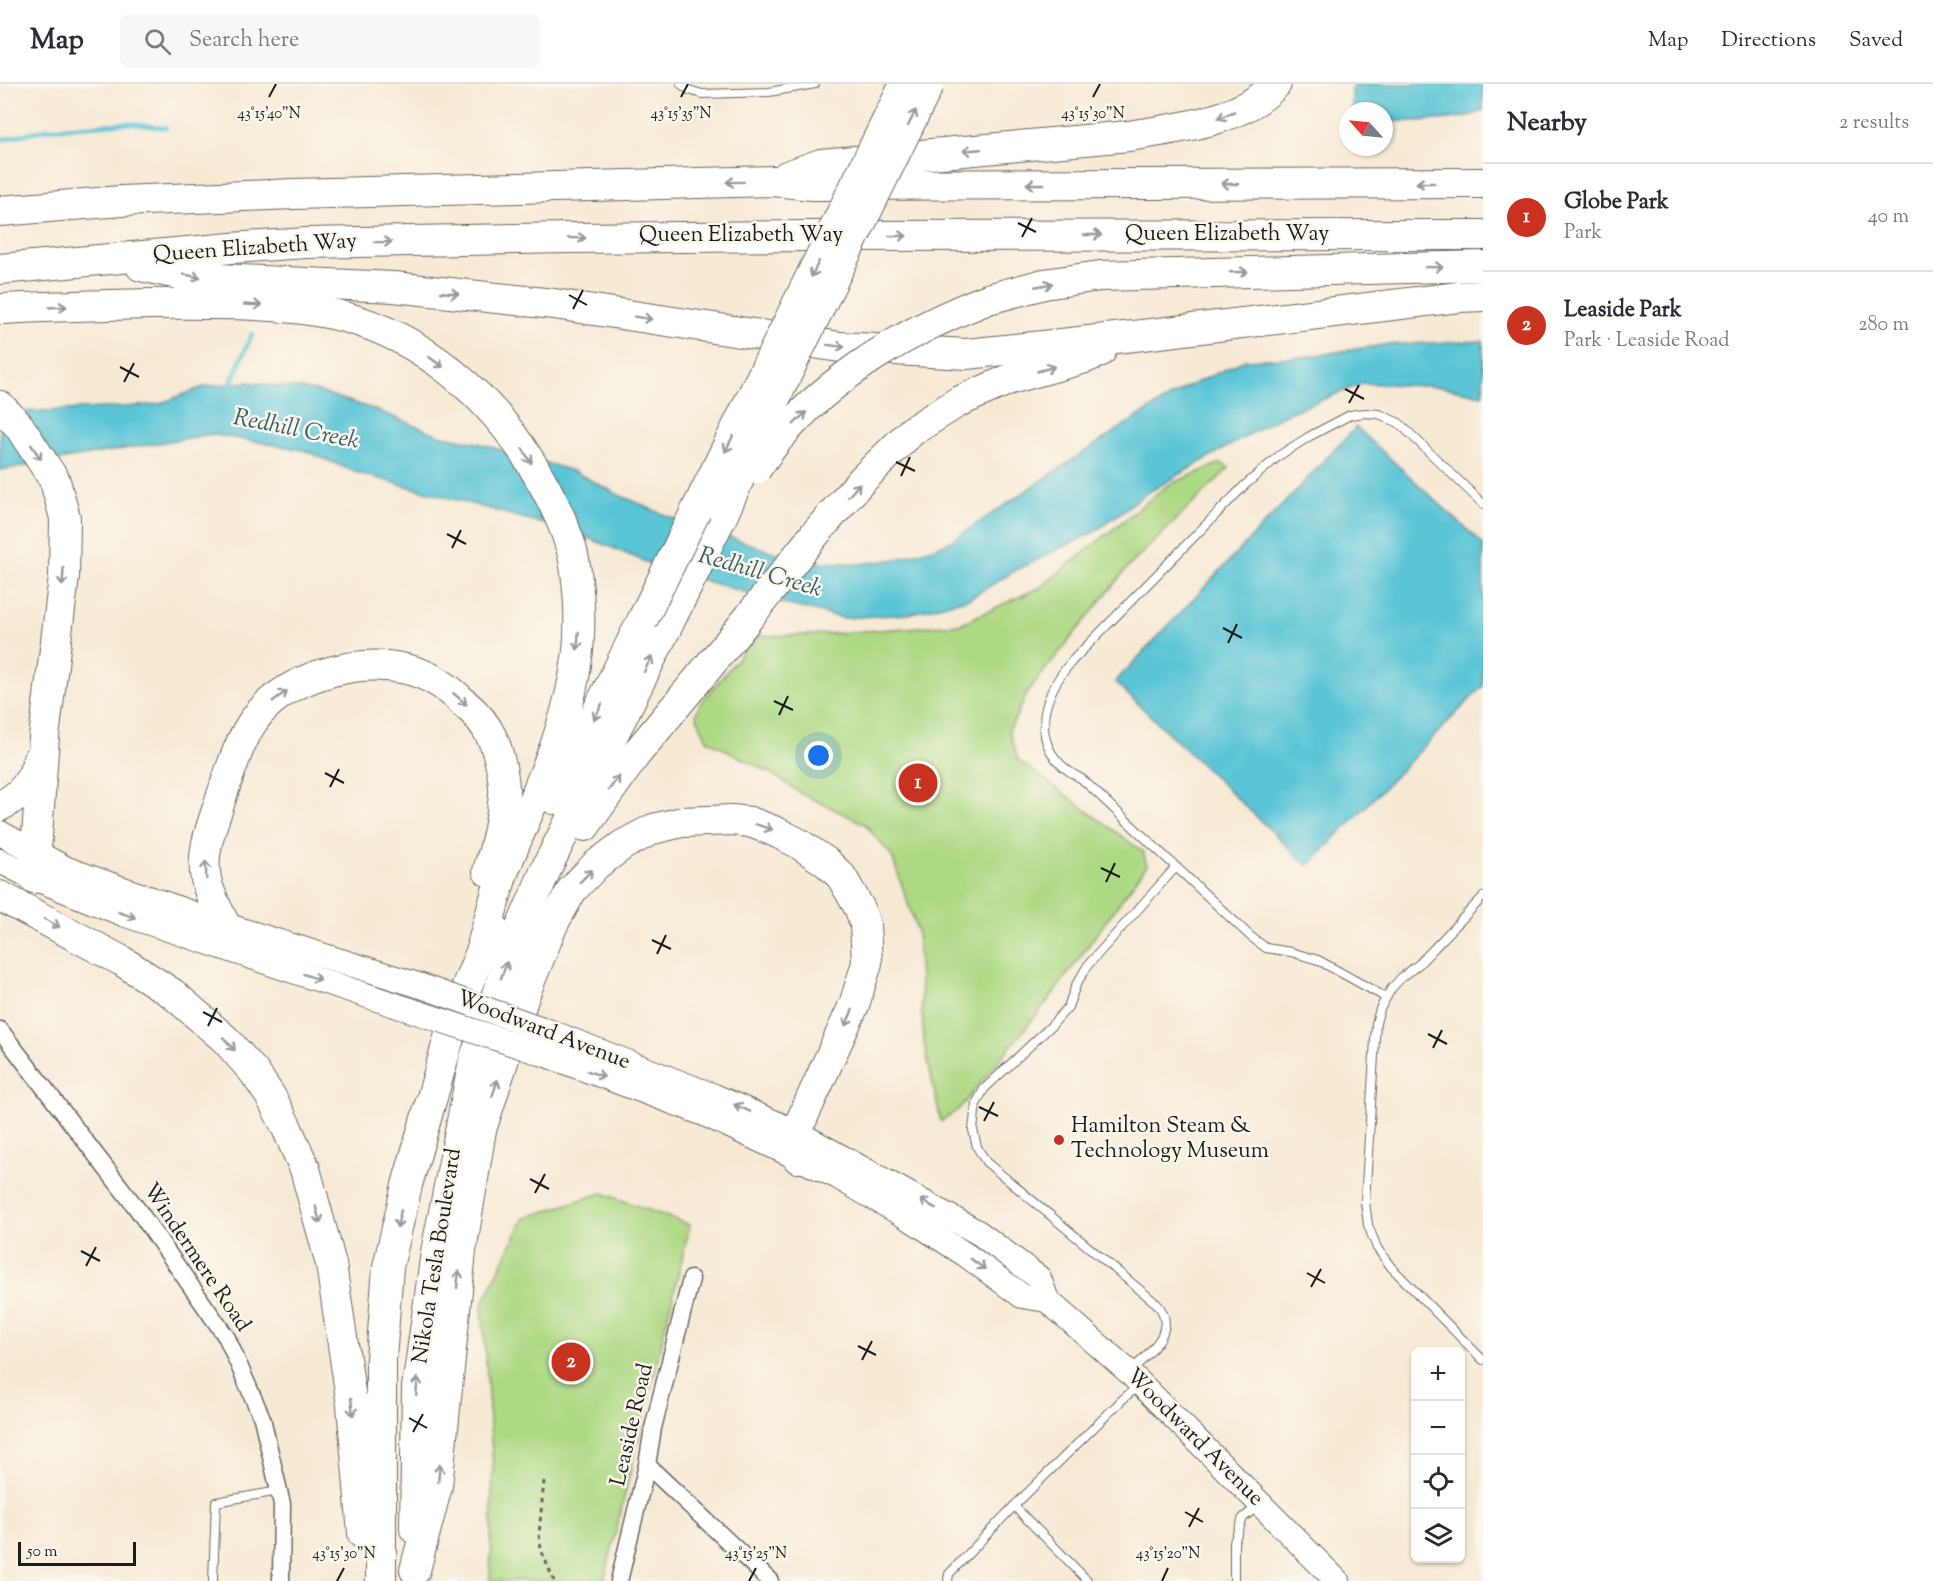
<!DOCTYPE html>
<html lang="en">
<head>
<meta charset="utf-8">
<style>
  body { margin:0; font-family:"Sorts Mill Goudy",serif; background:#f7f7f7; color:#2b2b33 }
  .controls { position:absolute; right:18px; bottom:18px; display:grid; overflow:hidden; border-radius:9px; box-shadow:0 2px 4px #0004 }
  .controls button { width:54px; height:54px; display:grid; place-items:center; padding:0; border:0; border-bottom:2px solid #e1e1e2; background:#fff; color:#2b2b33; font:30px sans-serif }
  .compass { position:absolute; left:1339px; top:18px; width:54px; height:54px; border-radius:50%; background:#fff; box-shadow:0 2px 4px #0004; rotate:297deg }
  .scale { position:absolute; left:18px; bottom:15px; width:118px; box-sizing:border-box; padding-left:6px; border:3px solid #1c1c1c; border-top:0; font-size:16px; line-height:21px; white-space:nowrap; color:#1c1c1c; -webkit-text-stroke:4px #fbf7ec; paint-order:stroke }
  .you { position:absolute; left:819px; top:672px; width:21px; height:21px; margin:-15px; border:4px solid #fff; border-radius:50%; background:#1a73e8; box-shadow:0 0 0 9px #1a73e833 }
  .badge { display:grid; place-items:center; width:39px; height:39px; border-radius:50%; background:#c8321e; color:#fff; font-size:20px; font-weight:700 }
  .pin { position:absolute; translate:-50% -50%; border:3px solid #fff; box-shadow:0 2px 6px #0006 }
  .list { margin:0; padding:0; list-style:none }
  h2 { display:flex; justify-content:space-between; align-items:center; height:78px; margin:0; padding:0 24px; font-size:26px }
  h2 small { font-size:20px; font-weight:400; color:#7c7c81 }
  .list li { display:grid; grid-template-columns:39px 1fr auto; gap:18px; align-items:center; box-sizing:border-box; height:108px; padding:0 24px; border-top:2px solid #e1e1e2 }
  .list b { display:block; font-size:22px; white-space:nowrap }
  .list p { margin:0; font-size:20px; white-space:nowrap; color:#7c7c81 }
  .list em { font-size:20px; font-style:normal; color:#7c7c81 }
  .icon { flex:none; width:33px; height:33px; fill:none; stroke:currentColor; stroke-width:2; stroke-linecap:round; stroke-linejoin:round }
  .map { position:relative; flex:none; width:1483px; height:1497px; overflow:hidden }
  header { display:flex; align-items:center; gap:36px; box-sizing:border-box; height:84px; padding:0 30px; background:#fff; border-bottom:2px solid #e1e1e2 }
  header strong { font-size:28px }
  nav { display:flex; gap:33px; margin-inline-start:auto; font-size:21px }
  .search { width:420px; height:54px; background:#f7f7f7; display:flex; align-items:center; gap:15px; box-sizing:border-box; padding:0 21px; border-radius:9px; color:#7c7c81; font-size:22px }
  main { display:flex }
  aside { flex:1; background:#fff }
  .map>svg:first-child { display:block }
  .green { fill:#aed984; stroke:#657a50; stroke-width:1.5 }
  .water { fill:#5ac5d5; stroke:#3b7078; stroke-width:1.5 }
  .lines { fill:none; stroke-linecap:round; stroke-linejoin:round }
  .stream { stroke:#5ac5d5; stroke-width:4.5 }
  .service-casing { stroke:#69645d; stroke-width:10 }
  .minor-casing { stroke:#69645d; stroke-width:19 }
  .secondary-casing { stroke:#69645d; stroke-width:26 }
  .motorway-casing { stroke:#69645d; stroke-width:32 }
  .path { stroke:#69645d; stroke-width:3; stroke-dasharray:4.5 4.5; stroke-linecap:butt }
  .service { stroke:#fff; stroke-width:8 }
  .minor { stroke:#fff; stroke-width:16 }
  .secondary { stroke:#fff; stroke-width:24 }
  .motorway { stroke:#fff; stroke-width:30 }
  .secondary-bridge-casing { stroke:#69645d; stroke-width:26; stroke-linecap:butt }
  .motorway-bridge-casing { stroke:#69645d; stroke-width:32; stroke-linecap:butt }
  .secondary-bridge { stroke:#fff; stroke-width:24 }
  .motorway-bridge { stroke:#fff; stroke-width:30 }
  .oneway { stroke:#999 }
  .ticks { fill:none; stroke:#1c1c1c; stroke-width:2 }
  .poi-dot { fill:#c8321e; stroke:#fbf7ec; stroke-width:2 }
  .labels { text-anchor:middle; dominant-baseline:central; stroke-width:5; stroke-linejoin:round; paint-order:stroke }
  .street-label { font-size:22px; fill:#1c1c1c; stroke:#fbf7ec }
  .poi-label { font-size:22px; fill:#1c1c1c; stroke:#fbf7ec; text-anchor:start }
  .water-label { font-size:24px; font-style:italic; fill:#356066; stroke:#fbf7ec }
  .ticks-label { font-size:15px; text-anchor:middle; fill:#1c1c1c; stroke:#fbf7ec; stroke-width:5; stroke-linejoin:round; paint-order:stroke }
</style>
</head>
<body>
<header>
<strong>Map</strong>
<div class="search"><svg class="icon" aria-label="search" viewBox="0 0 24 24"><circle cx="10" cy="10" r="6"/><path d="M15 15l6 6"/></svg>Search here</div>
<nav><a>Map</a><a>Directions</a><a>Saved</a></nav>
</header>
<main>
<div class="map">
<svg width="1483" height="1497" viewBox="0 0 1483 1497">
  <rect width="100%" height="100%" fill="#fbf7ec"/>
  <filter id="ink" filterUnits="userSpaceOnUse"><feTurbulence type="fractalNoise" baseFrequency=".0167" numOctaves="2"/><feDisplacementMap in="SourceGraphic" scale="12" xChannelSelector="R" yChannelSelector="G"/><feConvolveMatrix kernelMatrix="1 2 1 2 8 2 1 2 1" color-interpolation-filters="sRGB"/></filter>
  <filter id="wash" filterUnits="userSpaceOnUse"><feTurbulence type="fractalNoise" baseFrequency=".008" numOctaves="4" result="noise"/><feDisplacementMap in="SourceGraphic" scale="24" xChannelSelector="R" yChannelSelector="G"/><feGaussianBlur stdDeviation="1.35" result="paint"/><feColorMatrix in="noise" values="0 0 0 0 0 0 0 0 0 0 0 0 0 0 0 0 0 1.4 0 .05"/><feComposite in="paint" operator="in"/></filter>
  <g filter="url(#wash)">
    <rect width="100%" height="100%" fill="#f7ead5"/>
    <g class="green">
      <polygon points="1221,379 1229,384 1128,483 1029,606 1009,647 1018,676 1143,768 1147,781 1047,918 960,1024 941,1038 924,959 917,846 892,772 865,740 802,710 769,688 707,656 696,631 700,620 756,552 813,551 960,540 1041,503 1168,401"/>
      <polygon points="602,1109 690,1141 604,1497 490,1497 493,1383 482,1221 524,1134"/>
    </g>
    <g class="water">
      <path d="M 1354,0 L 1483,0 L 1483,26 C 1464,38 1408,37 1384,37 L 1384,27 L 1352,27 L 1352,8 Z"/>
      <polygon points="1483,257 1483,311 1442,303 1364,299 1283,331 1145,410 1096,447 1016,486 970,514 908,530 843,534 785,520 658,483 577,449 355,388 304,366 211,350 0,386 0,329 125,323 159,320 203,303 247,298 317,307 373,325 439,351 478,359 573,387 617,410 667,432 800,477 860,480 898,475 948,459 1128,339 1185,304 1245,276 1303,273 1383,261"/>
      <polygon points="1356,343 1483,460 1483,602 1308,782 1115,598"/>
    </g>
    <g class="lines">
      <g class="stream">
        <polyline points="0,56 47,45 128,39 166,44"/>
        <polyline points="230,301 252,250"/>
      </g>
    </g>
  </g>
  <g filter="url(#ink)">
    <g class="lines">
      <defs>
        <g id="service">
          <polyline points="681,0 689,6 702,10 769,8 815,0"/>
          <polyline points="1483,813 1419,880 1401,894 1391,905 1380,925 1376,939 1365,1118 1368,1141 1377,1164 1391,1183 1483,1276"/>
          <path d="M 1385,913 L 1318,876 L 1291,868 L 1266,864 L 1250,852 L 1082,695 C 1028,668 1038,616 1072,577 L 1244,402 L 1280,371 L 1310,352 L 1350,331 L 1365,329 L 1379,330 L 1399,339 L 1483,420"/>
          <path d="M 1130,1288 C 1147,1270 1180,1246 1157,1220 L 986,1078 L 977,1063 L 973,1046 L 976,1020 L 984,1005 L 1052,941 L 1068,923 L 1076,901 L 1088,881 L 1176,783"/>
          <polyline points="1014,1422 1087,1496"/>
          <polyline points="213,1497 216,1418 279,1407"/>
          <polyline points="948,1497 949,1490 1014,1422 1123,1315 1138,1302"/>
          <polyline points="1234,1497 1234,1458 1243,1434 1258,1422"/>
        </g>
        <g id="minor">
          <polyline points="0,946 138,1126 227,1254 262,1334 282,1420 281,1497"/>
          <polyline points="647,1381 770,1497"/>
          <polyline points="619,1497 647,1381 653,1344 691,1195"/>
        </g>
        <g id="secondary">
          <polyline points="0,749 67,785 112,801 225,841 421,902"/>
          <polyline points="0,777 34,794 123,830 413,927"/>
          <polyline points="548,947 714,1012 796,1048 979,1149 1039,1194 1047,1216 1130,1289 1337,1497"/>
          <polyline points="541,969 702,1029 798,1074 838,1093 912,1136 966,1171 1022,1212 1047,1216"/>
        </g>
        <g id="motorway">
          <path d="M 787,92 L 821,80 L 1129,52 C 1177,44 1241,38 1276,0"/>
          <polyline points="0,127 121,117 294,110 773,97 813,101 1483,99"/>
          <polyline points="141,182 197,194 394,203 554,220 840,263 967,270 1134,252 1459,213 1483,212"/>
          <polyline points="0,185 231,164 306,159 570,154 807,152 1483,151"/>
          <polyline points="988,215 1044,200 1100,192 1483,182"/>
          <path d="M 0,225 C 70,222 139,219 209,220 C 252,220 304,222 345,233 C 423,254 489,311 531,379 C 547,405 562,434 571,463 C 579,492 581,537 578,567 C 569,646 536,707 507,779 C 496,804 491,832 483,858"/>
          <polyline points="0,322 19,342 55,397 65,434 64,493 44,653 34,794"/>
          <polyline points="554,715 642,537"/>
          <path d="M 0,722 C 21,712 32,698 38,676"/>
          <polyline points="585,742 636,670 738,547 815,450 862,396 912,347 958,318 1010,295 1085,274 1101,267"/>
          <polyline points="0,812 122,877 173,910 226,956 254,988 271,1013 286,1042 305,1085 331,1180 352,1321 363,1450"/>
          <path d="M 225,841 C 218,826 209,811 206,795 C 200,766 214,737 222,711 C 232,682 243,643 266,622 C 300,590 360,574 406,585 C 428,590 448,603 464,619 C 475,628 486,641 492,654 C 499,668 505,697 504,712 C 502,734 495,765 488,787"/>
          <polyline points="415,1445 417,1304 436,1168 474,977 516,855 547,783 724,428"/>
          <polyline points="415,1486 437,1402 461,1167 481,1046 525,909 553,840 572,806 596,781 623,761 653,745 682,738 732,736 750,738 774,747 798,759 826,778 841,792 860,825 865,840 867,879 854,921 796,1048 798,1074"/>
          <polyline points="381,1497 381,1275 388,1183 407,1101 457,926 492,841"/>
        </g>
      </defs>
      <use href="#service" class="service-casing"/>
      <use href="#minor" class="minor-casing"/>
      <use href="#secondary" class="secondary-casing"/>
      <use href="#motorway" class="motorway-casing"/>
      <polyline class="path" points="544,1397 539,1450 541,1466 554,1497"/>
      <use href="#service" class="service"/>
      <use href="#minor" class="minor"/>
      <use href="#secondary" class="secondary"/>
      <use href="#motorway" class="motorway"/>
      <defs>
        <g id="secondary-bridge">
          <polyline points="421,902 548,947"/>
          <polyline points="413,927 541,969"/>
        </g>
        <g id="motorway-bridge">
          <path d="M 756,385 C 763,375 770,365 778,355 C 832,291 910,245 988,215"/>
          <polyline points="724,428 780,304 929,0"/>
          <polyline points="642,537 905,0"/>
        </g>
      </defs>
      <use href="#secondary-bridge" class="secondary-bridge-casing"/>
      <use href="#motorway-bridge" class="motorway-bridge-casing"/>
      <use href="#secondary-bridge" class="secondary-bridge"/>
      <use href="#motorway-bridge" class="motorway-bridge"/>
    </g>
    <defs><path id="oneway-shaft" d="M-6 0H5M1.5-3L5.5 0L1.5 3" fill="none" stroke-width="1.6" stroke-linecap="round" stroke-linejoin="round" transform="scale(1.5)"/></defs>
    <g class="oneway">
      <use href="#oneway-shaft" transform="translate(1226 31) rotate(156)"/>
      <use href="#oneway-shaft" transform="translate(912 34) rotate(-64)"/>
      <use href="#oneway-shaft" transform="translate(972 66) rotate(175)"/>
      <use href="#oneway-shaft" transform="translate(735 98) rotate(179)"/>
      <use href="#oneway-shaft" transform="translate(1425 99) rotate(180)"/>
      <use href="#oneway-shaft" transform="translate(1035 100) rotate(180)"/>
      <use href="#oneway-shaft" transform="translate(1230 100) rotate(180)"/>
      <use href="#oneway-shaft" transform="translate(1093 151)"/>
      <use href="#oneway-shaft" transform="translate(898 152)"/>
      <use href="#oneway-shaft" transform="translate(577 154) rotate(-1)"/>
      <use href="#oneway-shaft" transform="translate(383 158) rotate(-1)"/>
      <use href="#oneway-shaft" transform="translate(1434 183) rotate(-1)"/>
      <use href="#oneway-shaft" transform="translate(815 185) rotate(116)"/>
      <use href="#oneway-shaft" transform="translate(1239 188) rotate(-2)"/>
      <use href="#oneway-shaft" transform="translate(192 192) rotate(10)"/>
      <use href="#oneway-shaft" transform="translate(1044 201) rotate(-11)"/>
      <use href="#oneway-shaft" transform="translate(450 209) rotate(6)"/>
      <use href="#oneway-shaft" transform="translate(253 221) rotate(3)"/>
      <use href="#oneway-shaft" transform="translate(58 223) rotate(-3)"/>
      <use href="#oneway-shaft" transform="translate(643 234) rotate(9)"/>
      <use href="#oneway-shaft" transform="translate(836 262) rotate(7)"/>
      <use href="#oneway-shaft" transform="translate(436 278) rotate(36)"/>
      <use href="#oneway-shaft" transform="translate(1046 285) rotate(-16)"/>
      <use href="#oneway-shaft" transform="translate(800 334) rotate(-45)"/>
      <use href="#oneway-shaft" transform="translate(729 360) rotate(116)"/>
      <use href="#oneway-shaft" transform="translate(36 368) rotate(56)"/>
      <use href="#oneway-shaft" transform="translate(527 372) rotate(59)"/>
      <use href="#oneway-shaft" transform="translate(854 406) rotate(-49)"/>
      <use href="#oneway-shaft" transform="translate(63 493) rotate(94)"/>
      <use href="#oneway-shaft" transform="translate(578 557) rotate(94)"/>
      <use href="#oneway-shaft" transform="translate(648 580) rotate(-64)"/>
      <use href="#oneway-shaft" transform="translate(280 612) rotate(-36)"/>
      <use href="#oneway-shaft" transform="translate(460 615) rotate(41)"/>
      <use href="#oneway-shaft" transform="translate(598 628) rotate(116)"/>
      <use href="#oneway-shaft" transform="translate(614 699) rotate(-53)"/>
      <use href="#oneway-shaft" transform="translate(764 743) rotate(18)"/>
      <use href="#oneway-shaft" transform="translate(206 786) rotate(-92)"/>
      <use href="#oneway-shaft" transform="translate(586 792) rotate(-45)"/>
      <use href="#oneway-shaft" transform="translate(127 831) rotate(19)"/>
      <use href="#oneway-shaft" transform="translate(52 839) rotate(28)"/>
      <use href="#oneway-shaft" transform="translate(504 886) rotate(-70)"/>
      <use href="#oneway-shaft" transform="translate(312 893) rotate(18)"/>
      <use href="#oneway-shaft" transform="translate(849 934) rotate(114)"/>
      <use href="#oneway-shaft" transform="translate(229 960) rotate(48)"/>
      <use href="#oneway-shaft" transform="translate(596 990) rotate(20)"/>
      <use href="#oneway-shaft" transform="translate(495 1004) rotate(-72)"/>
      <use href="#oneway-shaft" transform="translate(742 1024) rotate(-156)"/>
      <use href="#oneway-shaft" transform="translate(928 1120) rotate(-151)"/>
      <use href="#oneway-shaft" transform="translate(318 1131) rotate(75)"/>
      <use href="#oneway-shaft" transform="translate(399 1135) rotate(103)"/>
      <use href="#oneway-shaft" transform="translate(978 1180) rotate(36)"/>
      <use href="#oneway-shaft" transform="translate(458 1195) rotate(-84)"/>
      <use href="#oneway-shaft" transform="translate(417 1302) rotate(-85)"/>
      <use href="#oneway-shaft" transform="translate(352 1323) rotate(84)"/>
      <use href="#oneway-shaft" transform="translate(439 1389) rotate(-85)"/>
    </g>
  </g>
  <path class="ticks" d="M 269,13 L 276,0M 681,13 L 688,0M 1093,13 L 1100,0M 1018,139 L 1036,148M 1022,153 L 1032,134M 569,211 L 587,221M 573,225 L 583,206M 120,283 L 139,293M 124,298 L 134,279M 1345,305 L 1364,315M 1349,319 L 1359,301M 896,378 L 915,387M 901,392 L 910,373M 447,450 L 466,460M 452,464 L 461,446M 1223,544 L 1242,554M 1228,559 L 1237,540M 774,617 L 793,626M 779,631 L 788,612M 325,689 L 344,699M 330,703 L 339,685M 1101,784 L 1120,793M 1106,798 L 1115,779M 652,856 L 671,865M 657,870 L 666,851M 203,928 L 222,938M 208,942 L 217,924M 1428,950 L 1447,960M 1433,964 L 1442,946M 979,1023 L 998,1032M 984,1037 L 994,1018M 530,1095 L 549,1105M 535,1109 L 545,1090M 81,1167 L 100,1177M 86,1182 L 96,1163M 1307,1189 L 1325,1199M 1311,1203 L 1321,1185M 858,1262 L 876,1271M 862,1276 L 872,1257M 409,1334 L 427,1344M 413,1348 L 423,1330M 1185,1428 L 1203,1438M 1189,1443 L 1199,1424M 337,1497 L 344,1484M 749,1497 L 756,1484M 1162,1497 L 1168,1484"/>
  <circle class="poi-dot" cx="1059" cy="1056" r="6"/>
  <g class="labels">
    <g class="street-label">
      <text x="1227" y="151">Queen Elizabeth Way</text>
      <text x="741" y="152">Queen Elizabeth Way</text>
      <text transform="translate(255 165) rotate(-4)">Queen Elizabeth Way</text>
      <text transform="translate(543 947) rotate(21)">Woodward Avenue</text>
      <text transform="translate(438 1172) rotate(-81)">Nikola Tesla Boulevard</text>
      <text transform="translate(196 1174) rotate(56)">Windermere Road</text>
      <text transform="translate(633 1341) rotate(-77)">Leaside Road</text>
      <text transform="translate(1194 1354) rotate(45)">Woodward Avenue</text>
    </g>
    <g class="poi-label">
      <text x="1071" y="1043">Hamilton Steam &amp;<tspan x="1071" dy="25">Technology Museum</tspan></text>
    </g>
    <g class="water-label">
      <text transform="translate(296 346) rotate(11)">Redhill Creek</text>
      <text transform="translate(760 489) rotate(16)">Redhill Creek</text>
    </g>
  </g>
  <g class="ticks-label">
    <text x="269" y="34">43°15'40"N</text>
    <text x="681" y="34">43°15'35"N</text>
    <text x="1093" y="34">43°15'30"N</text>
    <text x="344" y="1474">43°15'30"N</text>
    <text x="756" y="1474">43°15'25"N</text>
    <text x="1168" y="1474">43°15'20"N</text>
  </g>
</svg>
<div class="controls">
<button>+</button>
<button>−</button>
<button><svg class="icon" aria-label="locate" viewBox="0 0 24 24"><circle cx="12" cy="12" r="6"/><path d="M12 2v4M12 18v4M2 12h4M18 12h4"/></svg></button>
<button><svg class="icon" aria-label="layers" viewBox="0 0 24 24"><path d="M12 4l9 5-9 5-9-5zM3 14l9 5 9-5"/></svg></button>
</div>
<svg class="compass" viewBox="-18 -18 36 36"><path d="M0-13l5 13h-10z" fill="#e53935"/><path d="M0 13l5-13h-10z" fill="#7c7c81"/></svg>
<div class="scale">50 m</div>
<div class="you"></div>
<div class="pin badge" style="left:918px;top:699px">1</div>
<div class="pin badge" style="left:571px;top:1278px">2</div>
</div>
<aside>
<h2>Nearby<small>2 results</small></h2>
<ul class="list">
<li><span class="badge">1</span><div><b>Globe Park</b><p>Park</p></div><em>40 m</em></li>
<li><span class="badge">2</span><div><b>Leaside Park</b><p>Park · Leaside Road</p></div><em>280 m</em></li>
</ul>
</aside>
</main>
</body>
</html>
